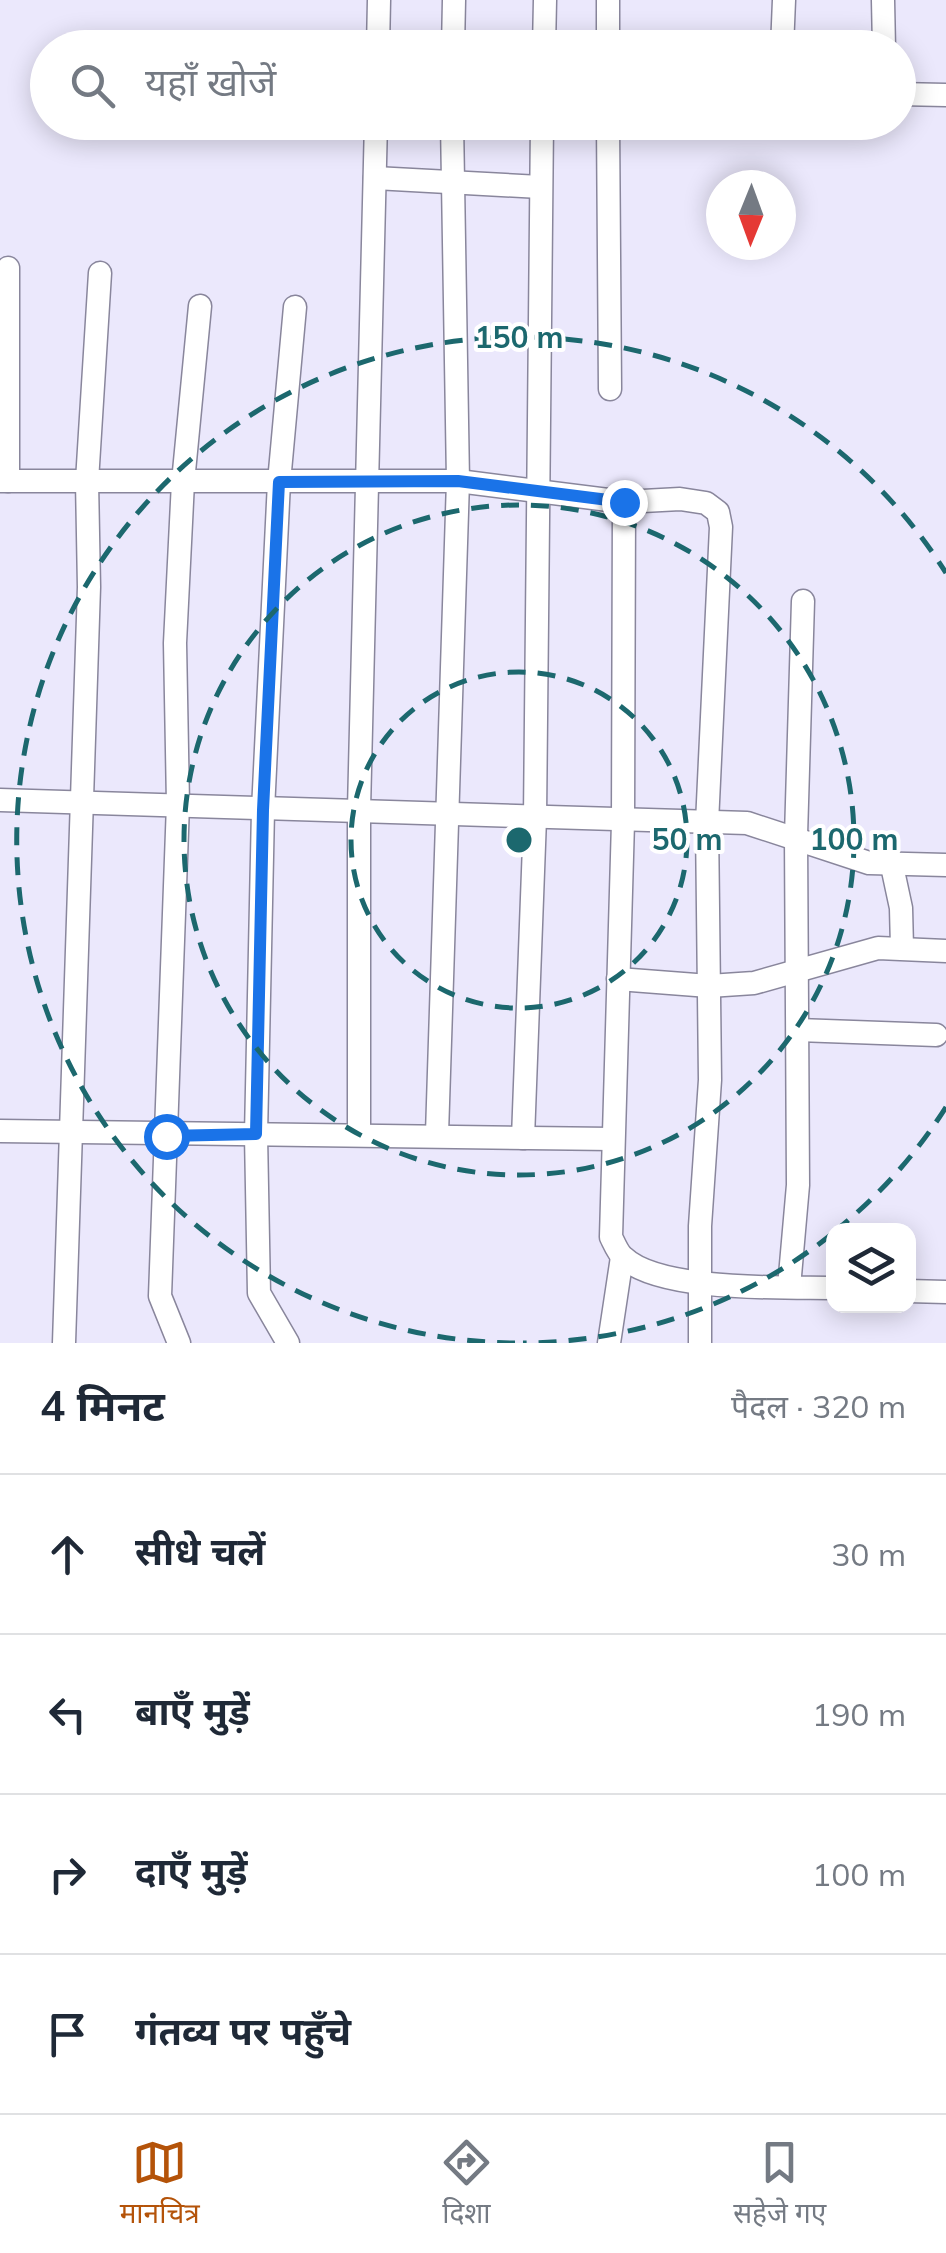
<!DOCTYPE html>
<html lang="hi">
<head>
<meta charset="utf-8">
<style>
  body { margin:0; font-family:Mulish,"Noto Sans Devanagari",sans-serif; background:#f6f6f7; color:#1f2937 }
  .controls { position:absolute; right:30px; bottom:30px; display:grid; overflow:hidden; border-radius:20px; box-shadow:0 5px 25px #0003 }
  .controls button { width:90px; height:90px; display:grid; place-items:center; padding:0; border:0; border-bottom:2px solid #e0e1e3; background:#fff; color:#1f2937; font:50px sans-serif }
  .compass { position:absolute; left:706px; top:170px; width:90px; height:90px; border-radius:50%; background:#fff; box-shadow:0 5px 25px #0003; rotate:181deg }
  .stop { position:absolute; width:30px; height:30px; margin:-22px; border:8px solid #1a73e8; border-radius:50%; background:#fff }
  .stop.end { background:#1a73e8; border-color:#fff; box-shadow:0 2px 10px #0008 }
  .list { margin:0; padding:0; list-style:none }
  h2 { display:flex; justify-content:space-between; align-items:center; height:130px; margin:0; padding:0 40px; font-size:42px }
  h2 small { font-size:32px; font-weight:400; color:#747a83 }
  .list li { display:grid; grid-template-columns:65px 1fr auto; gap:30px; align-items:center; box-sizing:border-box; height:160px; padding:0 40px; border-top:2px solid #e0e1e3 }
  .list b { display:block; font-size:38px; white-space:nowrap }
  .list em { font-size:32px; font-style:normal; color:#747a83 }
  .icon { flex:none; width:55px; height:55px; fill:none; stroke:currentColor; stroke-width:2; stroke-linecap:round; stroke-linejoin:round }
  .map { position:relative; flex:none; width:946px; height:1343px; overflow:hidden }
  .search { position:absolute; background:#fff; box-shadow:0 5px 25px #0003; left:30px; right:30px; top:30px; height:110px; display:flex; align-items:center; gap:25px; box-sizing:border-box; padding:0 35px; border-radius:55px; color:#747a83; font-size:38px }
  .sheet { height:770px; background:#fff }
  nav { display:flex; justify-content:space-around; align-items:center; box-sizing:border-box; height:140px; border-top:2px solid #e0e1e3; background:#fff; font-size:28px; color:#747a83 }
  nav a { display:grid; justify-items:center; gap:5px }
  nav .on { color:#b45309 }
  .map>svg:first-child { display:block }
  .lines { fill:none; stroke-linecap:round; stroke-linejoin:round }
  .street-casing { stroke:#89869c; stroke-width:25 }
  .street { stroke:#fff; stroke-width:22 }
  .route { stroke:#1a73e8; stroke-width:12 }
  .ring { fill:none; stroke:#1c686e; stroke-width:5; stroke-dasharray:18 12 }
  .centre { fill:#1c686e; stroke:#fff; stroke-width:5 }
  .ring-label { font-size:30px; text-anchor:middle; font-weight:bold; fill:#1c686e; stroke:#fff; stroke-width:8; stroke-linejoin:round; paint-order:stroke }
</style>
</head>
<body>
<div class="map">
<svg width="946" height="1343" viewBox="0 0 946 1343">
  <rect width="100%" height="100%" fill="#ebe8fc"/>
  <g class="lines">
    <defs>
      <g id="street">
        <polyline points="608,0 608,48"/>
        <polyline points="883,0 884,48"/>
        <polyline points="378,48 379,0"/>
        <polyline points="453,48 454,0"/>
        <polyline points="544,48 545,0"/>
        <polyline points="782,48 784,0"/>
        <polyline points="898,94 946,95"/>
        <polyline points="608,122 610,389"/>
        <polyline points="375,178 540,187"/>
        <polyline points="0,481 458,481 624,502 680,499 706,503 718,512 721,527 707,823 710,1080 700,1226 700,1343"/>
        <polyline points="8,481 8,268"/>
        <path d="M 624,502 L 623,822 L 611,1237 C 614,1243 618,1253 623,1257 C 659,1292 784,1287 834,1288"/>
        <polyline points="0,800 747,823 869,863 946,865"/>
        <polyline points="892,866 901,908 902,948"/>
        <polyline points="618,979 709,986 754,983 878,948 946,951"/>
        <polyline points="798,1030 936,1035"/>
        <polyline points="0,1131 612,1139"/>
        <polyline points="359,1134 359,809 376,122"/>
        <polyline points="437,1134 458,481 452,122"/>
        <polyline points="523,1138 535,818 542,122"/>
        <polyline points="789,1287 798,1185 796,836 803,601"/>
        <polyline points="908,1291 946,1292"/>
        <polyline points="64,1343 89,587 87,481 100,273"/>
        <polyline points="179,1343 160,1296 178,804 175,643 183,482 200,306"/>
        <polyline points="288,1343 259,1293 256,1135 263,810 279,482 295,307"/>
        <polyline points="609,1343 622,1257"/>
      </g>
    </defs>
    <use href="#street" class="street-casing"/>
    <use href="#street" class="street"/>
  </g>
  <g class="lines">
    <polyline class="route" points="166,1136 256,1134 263,810 279,482 458,481 624,502"/>
  </g>
  <g class="ring">
    <circle cx="519" cy="840" r="168"/>
    <circle cx="519" cy="840" r="335"/>
    <path d="M946 1107A503 503 0 0 1 839 1228M832 1234A503 503 0 0 1 523 1343M515 1343A503 503 0 1 1 946 573"/>
  </g>
  <circle cx="519" cy="840" r="15" class="centre"/>
  <g class="ring-label">
    <text x="519" y="348">150 m</text>
    <text x="687" y="850">50 m</text>
    <text x="854" y="850">100 m</text>
  </g>
</svg>
<div class="controls">
<button><svg class="icon" aria-label="layers" viewBox="0 0 24 24"><path d="M12 4l9 5-9 5-9-5zM3 14l9 5 9-5"/></svg></button>
</div>
<svg class="compass" viewBox="-18 -18 36 36"><path d="M0-13l5 13h-10z" fill="#e53935"/><path d="M0 13l5-13h-10z" fill="#747a83"/></svg>
<div class="stop" style="left:166px;top:1136px"></div>
<div class="stop end" style="left:624px;top:502px"></div>
<div class="search"><svg class="icon" aria-label="search" viewBox="0 0 24 24"><circle cx="10" cy="10" r="6"/><path d="M15 15l6 6"/></svg>यहाँ खोजें</div>
</div>
<section class="sheet">
<h2>4 मिनट<small>पैदल · 320 m</small></h2>
<ul class="list">
<li><svg class="icon" aria-label="ahead" viewBox="0 0 24 24"><path d="M12 20V5M6 11l6-6 6 6"/></svg><div><b>सीधे चलें</b></div><em>30 m</em></li>
<li><svg class="icon" aria-label="left" viewBox="0 0 24 24"><path d="M17 20v-9H6M10 6l-5 5 5 5"/></svg><div><b>बाएँ मुड़ें</b></div><em>190 m</em></li>
<li><svg class="icon" aria-label="right" viewBox="0 0 24 24"><path d="M7 20v-9h11M14 6l5 5-5 5"/></svg><div><b>दाएँ मुड़ें</b></div><em>100 m</em></li>
<li><svg class="icon" aria-label="arrive" viewBox="0 0 24 24"><path d="M6 21V4h12l-3 4 3 4H6"/></svg><div><b>गंतव्य पर पहुँचे</b></div></li>
</ul>
</section>
<nav>
<a class="on"><svg class="icon" aria-label="map" viewBox="0 0 24 24"><path d="M3 6l6-2 6 2 6-2v14l-6 2-6-2-6 2zM9 4v14M15 6v14"/></svg>मानचित्र</a>
<a><svg class="icon" aria-label="directions" viewBox="0 0 24 24"><path d="M12 3l9 9-9 9-9-9zM9 14v-3h6M13 9l2 2-2 2"/></svg>दिशा</a>
<a><svg class="icon" aria-label="saved" viewBox="0 0 24 24"><path d="M7 4h10v16l-5-4-5 4z"/></svg>सहेजे गए</a>
</nav>
</body>
</html>
